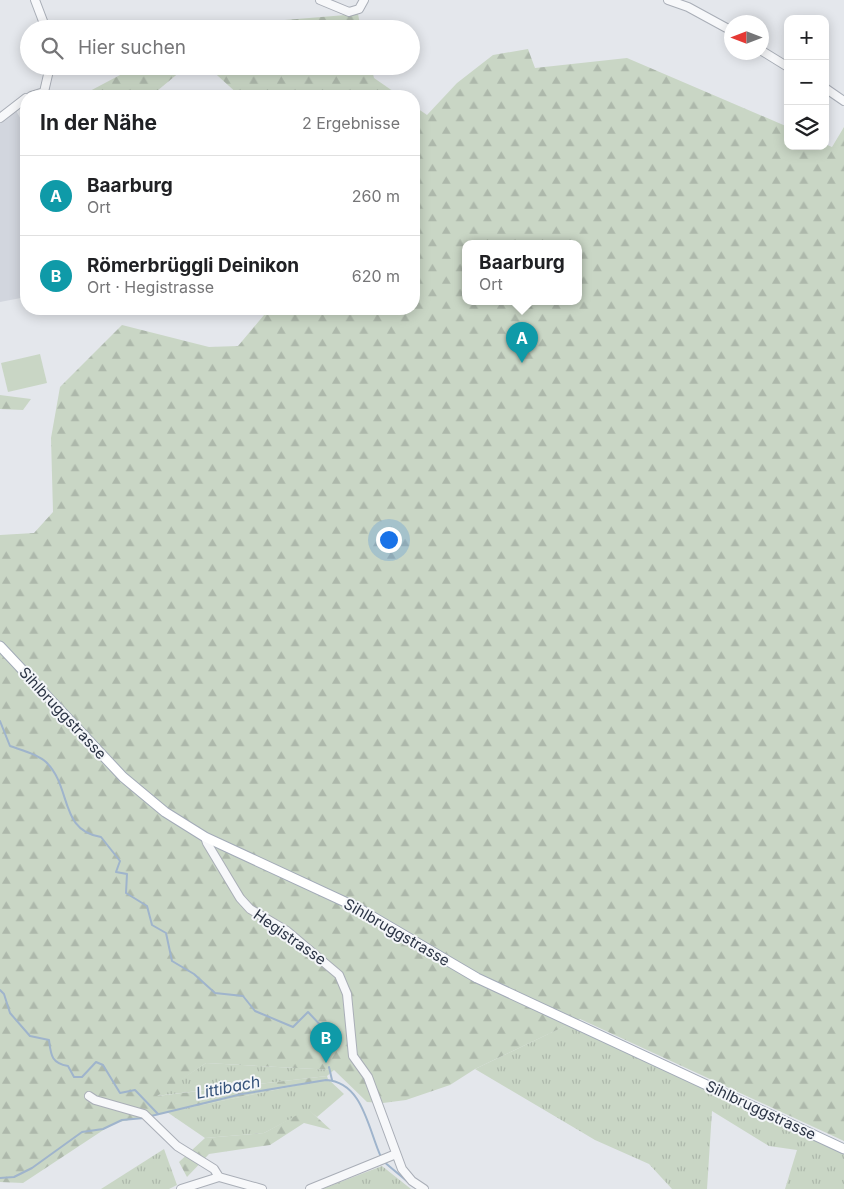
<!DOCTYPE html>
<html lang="de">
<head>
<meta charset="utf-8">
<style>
  body { margin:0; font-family:Inter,sans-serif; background:#f2f2f2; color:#202124 }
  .controls { position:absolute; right:15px; top:15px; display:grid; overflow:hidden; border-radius:10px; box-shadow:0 2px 12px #0003 }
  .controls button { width:45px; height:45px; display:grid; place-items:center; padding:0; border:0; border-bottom:1px solid #e0e0e0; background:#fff; color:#202124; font:25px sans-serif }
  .compass { position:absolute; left:724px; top:15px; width:45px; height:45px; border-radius:50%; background:#fff; box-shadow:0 2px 12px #0003; rotate:270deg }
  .you { position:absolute; left:388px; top:539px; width:18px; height:18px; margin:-12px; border:4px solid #fff; border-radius:50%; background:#1a73e8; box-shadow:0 0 0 8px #1a73e833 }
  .badge { display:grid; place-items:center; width:32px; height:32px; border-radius:50%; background:#0f766e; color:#fff; font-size:16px; font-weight:700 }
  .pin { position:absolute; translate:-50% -41px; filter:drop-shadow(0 1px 2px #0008) }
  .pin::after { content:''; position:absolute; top:26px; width:18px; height:15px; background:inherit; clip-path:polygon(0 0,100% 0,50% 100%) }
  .popup { position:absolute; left:462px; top:240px; width:120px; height:65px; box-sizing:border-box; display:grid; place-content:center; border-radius:10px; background:#fff; filter:drop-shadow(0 1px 4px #0005); font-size:16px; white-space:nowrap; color:#757577 }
  .popup b { font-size:19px; color:#202124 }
  .popup::after { content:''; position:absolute; left:50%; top:100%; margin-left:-10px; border:10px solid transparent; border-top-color:#fff }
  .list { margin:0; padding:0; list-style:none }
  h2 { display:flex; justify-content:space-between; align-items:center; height:65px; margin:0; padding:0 20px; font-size:21px }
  h2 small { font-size:16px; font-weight:400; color:#757577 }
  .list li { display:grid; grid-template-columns:32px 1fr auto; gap:15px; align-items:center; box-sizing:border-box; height:80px; padding:0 20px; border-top:1px solid #e0e0e0 }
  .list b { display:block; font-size:19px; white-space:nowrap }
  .list p { margin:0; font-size:16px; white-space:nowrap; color:#757577 }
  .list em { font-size:16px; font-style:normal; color:#757577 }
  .icon { flex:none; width:28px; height:28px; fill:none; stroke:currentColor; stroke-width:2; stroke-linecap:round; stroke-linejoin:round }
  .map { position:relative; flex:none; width:844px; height:1189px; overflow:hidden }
  .search { position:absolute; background:#fff; box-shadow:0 2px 12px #0003; left:20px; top:20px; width:400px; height:55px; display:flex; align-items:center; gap:12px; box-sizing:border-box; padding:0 18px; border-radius:28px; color:#757577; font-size:19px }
  .panel { position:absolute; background:#fff; box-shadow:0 2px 12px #0003; left:20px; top:90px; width:400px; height:225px; border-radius:20px }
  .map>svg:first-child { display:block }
  .built { fill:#d2d6de }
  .grass { fill:url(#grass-tufts) }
  .forest { fill:url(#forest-firs); fill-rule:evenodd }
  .green { fill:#c9d6c5 }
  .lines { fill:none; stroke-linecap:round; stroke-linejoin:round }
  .stream { stroke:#9fb4cc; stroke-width:2 }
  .minor-casing { stroke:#a9aeb7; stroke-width:10 }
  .major-casing { stroke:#a3abb8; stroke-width:11 }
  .minor { stroke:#f7f8fa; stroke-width:8 }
  .major { stroke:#fff; stroke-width:9 }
  .labels { text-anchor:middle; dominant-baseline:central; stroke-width:4; stroke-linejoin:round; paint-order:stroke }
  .street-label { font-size:15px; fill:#2b3445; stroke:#f4f6f9 }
  .water-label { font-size:16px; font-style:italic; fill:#34527a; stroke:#f4f6f9 }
</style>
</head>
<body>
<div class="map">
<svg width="844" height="1189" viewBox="0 0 844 1189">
  <defs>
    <pattern id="grass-tufts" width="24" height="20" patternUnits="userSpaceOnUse" patternTransform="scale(1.25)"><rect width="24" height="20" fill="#c9d6c5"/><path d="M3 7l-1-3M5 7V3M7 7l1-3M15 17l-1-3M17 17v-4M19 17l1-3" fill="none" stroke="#adb8ab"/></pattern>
    <pattern id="forest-firs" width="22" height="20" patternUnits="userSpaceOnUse" patternTransform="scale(1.25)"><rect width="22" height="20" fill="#c9d6c5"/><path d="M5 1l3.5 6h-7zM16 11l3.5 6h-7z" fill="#adb8ab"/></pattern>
  </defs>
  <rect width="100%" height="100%" fill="#e4e7ec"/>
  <polygon class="built" points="15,109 26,128 26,297 0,302 0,117"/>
  <g class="grass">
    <polygon points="567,1025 844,1152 844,1189 785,1189 797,1150 769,1146 712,1111 707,1189 672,1189 649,1164 595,1140 475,1069"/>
    <polygon points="206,1063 334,1070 327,1076 155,1096"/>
    <polygon points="328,1079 344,1094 317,1117 308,1110 264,1133 205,1138 167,1112"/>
    <polygon points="164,1149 177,1185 169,1189 101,1189"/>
    <polygon points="382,1166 411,1189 322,1189"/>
  </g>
  <g class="forest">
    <polygon points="358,14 361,29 196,29 199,27"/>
    <path d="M 528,49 L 535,68 L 627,58 L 788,127 L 788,146 L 825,146 L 825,144 L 832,147 L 844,127 L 844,1141 L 580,1019 L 475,1069 L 450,1085 L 406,1100 L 383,1103 L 367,1102 L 334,1070 L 206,1063 L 157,1096 L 327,1076 L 328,1079 L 114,1123 L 23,1183 L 0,1182 L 0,535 L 34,533 L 53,512 L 51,438 L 60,387 L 122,325 L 209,347 L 238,346 L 269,309 L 414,309 L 414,106 L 427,115 L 457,83 L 493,55 ZM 466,244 L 578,244 L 578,302 L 466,302 Z"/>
    <polygon points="137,66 187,66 151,96 68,96 88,92"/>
    <polygon points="207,66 371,66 374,78 400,96 240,96"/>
    <polygon points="0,395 31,399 23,410 0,409"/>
    <polygon points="308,1109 331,1130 304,1123 270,1145 209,1154 187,1177 179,1162 205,1138 264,1133"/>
  </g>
  <polygon class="green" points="40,354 47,383 8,392 1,363"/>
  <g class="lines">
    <g class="stream">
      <path d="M 0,721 L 10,746 C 21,750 38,754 46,762 C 72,787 59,831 101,837 L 120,861 L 116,872 L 127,874 L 126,893 L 147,906 L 152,925 L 166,933 L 172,961 L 194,974 L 215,993 L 243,996 L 255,1011 L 293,1027 L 308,1012 L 326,1031 L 324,1050 L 326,1057"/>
      <path d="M 0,990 L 4,994 L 10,1013 L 30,1036 L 49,1040 C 51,1055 51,1063 68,1066 L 74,1077 L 82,1077 L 96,1062 L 103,1065 L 120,1093 L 135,1090 L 158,1114"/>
      <polyline points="329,1067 332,1080"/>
      <path d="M 151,1116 L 242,1094 L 326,1080 C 363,1082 368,1129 381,1157"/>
      <polyline points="383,1161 408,1182"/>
      <polyline points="0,1178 14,1177 32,1168 82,1132 103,1129 122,1120 144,1118"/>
    </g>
    <defs>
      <g id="minor">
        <polyline points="35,0 46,29"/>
        <polyline points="320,0 349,12 359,9 364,0"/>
        <polyline points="668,0 688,7 732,31"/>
        <polyline points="762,51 788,67"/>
        <polyline points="825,88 844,101"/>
        <polyline points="31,96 44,92 50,66"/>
        <polyline points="0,118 26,98"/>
        <polyline points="205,837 207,843 240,898 250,909 287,931 339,975 347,994 353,1056 368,1077 402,1169 412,1181 424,1189"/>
        <polyline points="89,1096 95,1100 144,1114 177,1146 214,1169 219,1177 262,1189"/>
        <polyline points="181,1189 219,1177"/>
        <polyline points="310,1189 396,1154"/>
      </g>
      <polyline id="major" points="0,646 123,777 165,812 205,837 356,907 477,978 844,1149"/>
    </defs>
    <use href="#minor" class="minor-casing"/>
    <use href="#major" class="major-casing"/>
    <use href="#minor" class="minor"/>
    <use href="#major" class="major"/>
  </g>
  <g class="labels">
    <g class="street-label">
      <text transform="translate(63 713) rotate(47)">Sihlbruggstrasse</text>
      <text transform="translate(397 932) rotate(30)">Sihlbruggstrasse</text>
      <text transform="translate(290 937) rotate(35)">Hegistrasse</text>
      <text transform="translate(761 1110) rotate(25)">Sihlbruggstrasse</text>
    </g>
    <g class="water-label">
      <text transform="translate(228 1087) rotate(-11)">Littibach</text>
    </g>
  </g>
</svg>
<div class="controls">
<button>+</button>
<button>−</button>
<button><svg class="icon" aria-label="layers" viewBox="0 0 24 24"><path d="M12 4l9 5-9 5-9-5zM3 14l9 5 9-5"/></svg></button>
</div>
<svg class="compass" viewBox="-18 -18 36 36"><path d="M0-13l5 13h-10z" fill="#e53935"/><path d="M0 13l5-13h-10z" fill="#757577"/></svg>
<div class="you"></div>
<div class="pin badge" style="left:522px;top:363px;background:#0f9aa8">A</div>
<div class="popup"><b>Baarburg</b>Ort</div>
<div class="pin badge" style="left:326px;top:1063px;background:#0f9aa8">B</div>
<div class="search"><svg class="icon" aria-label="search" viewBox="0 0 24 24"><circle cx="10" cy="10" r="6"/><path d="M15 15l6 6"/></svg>Hier suchen</div>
<section class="panel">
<h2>In der Nähe<small>2 Ergebnisse</small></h2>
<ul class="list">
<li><span class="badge" style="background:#0f9aa8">A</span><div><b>Baarburg</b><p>Ort</p></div><em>260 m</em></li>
<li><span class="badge" style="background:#0f9aa8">B</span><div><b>Römerbrüggli Deinikon</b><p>Ort · Hegistrasse</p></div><em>620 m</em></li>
</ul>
</section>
</div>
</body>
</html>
